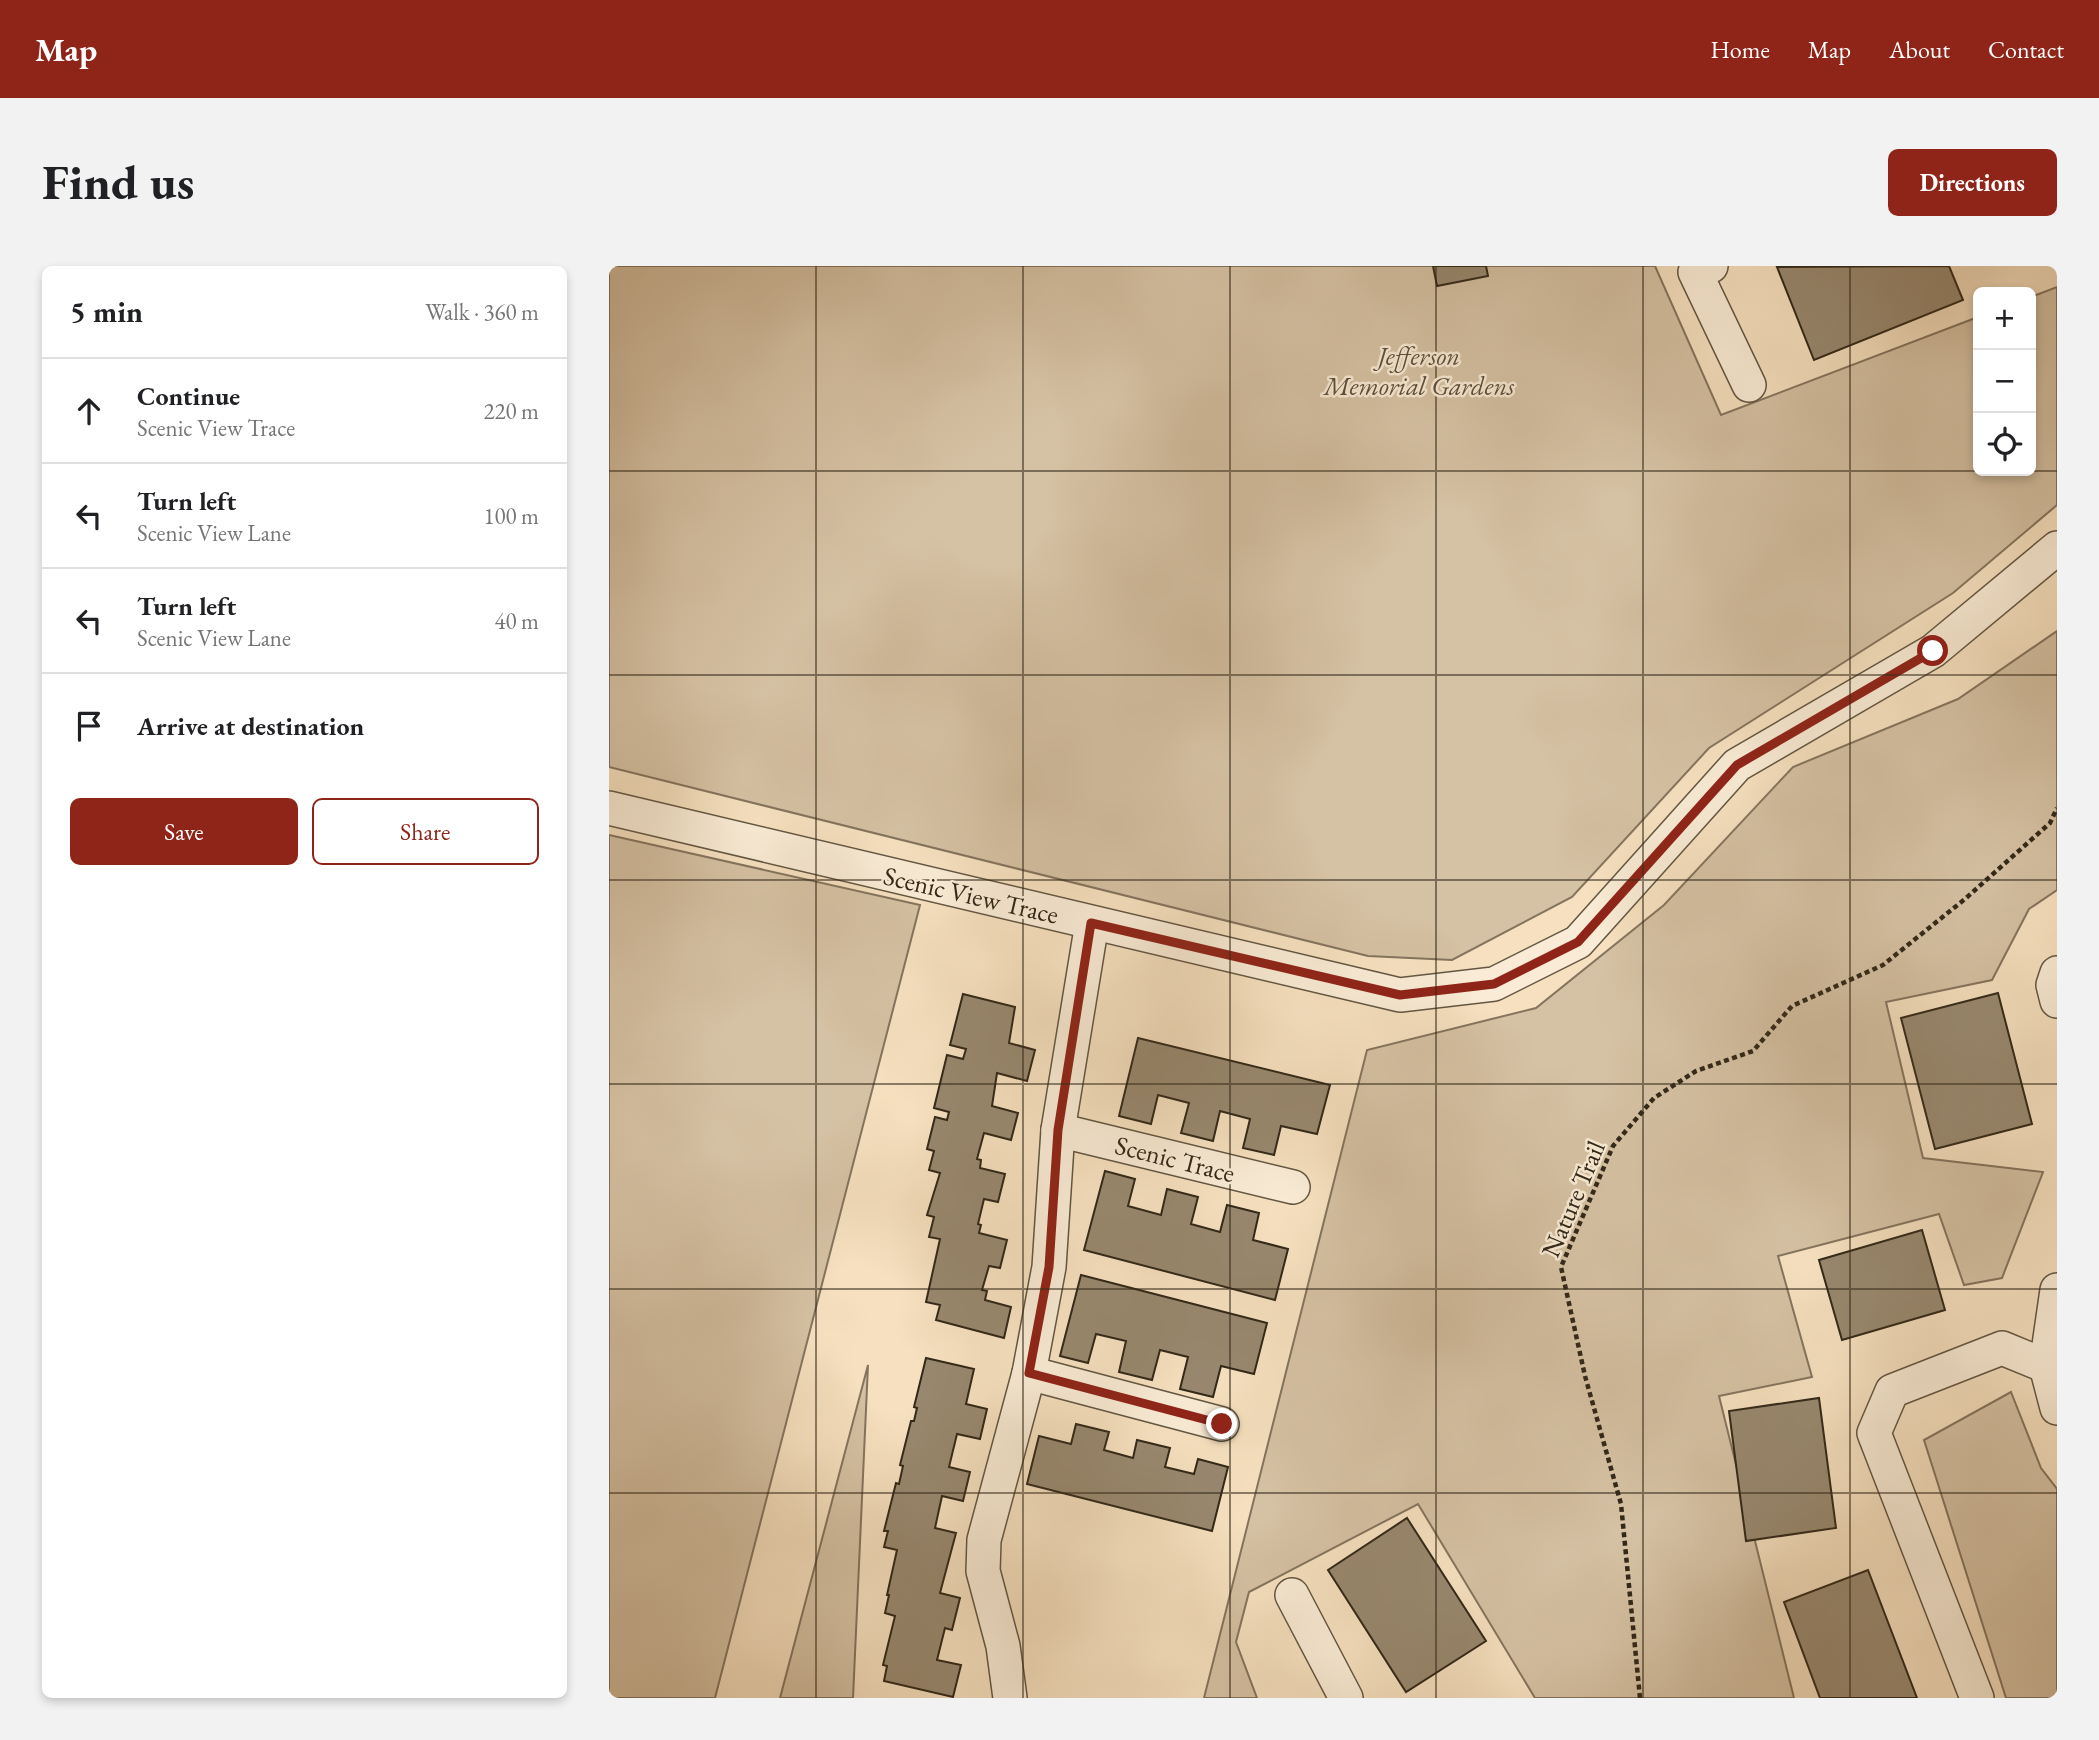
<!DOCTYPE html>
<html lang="en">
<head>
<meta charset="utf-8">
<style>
  body { margin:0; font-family:"EB Garamond",serif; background:#f2f2f2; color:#202124 }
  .controls { position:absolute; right:21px; top:21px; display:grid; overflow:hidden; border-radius:10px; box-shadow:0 4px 10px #0003 }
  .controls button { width:63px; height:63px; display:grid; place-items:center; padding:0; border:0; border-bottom:2px solid #e0e0e0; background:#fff; color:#202124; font:35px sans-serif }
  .stop { position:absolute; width:21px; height:21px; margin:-16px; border:5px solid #8f2418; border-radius:50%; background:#fff }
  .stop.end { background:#8f2418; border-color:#fff; box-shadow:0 2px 7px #0008 }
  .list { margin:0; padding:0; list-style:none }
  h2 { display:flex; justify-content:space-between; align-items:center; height:91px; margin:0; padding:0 28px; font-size:30px }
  h2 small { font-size:23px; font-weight:400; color:#757577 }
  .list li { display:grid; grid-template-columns:46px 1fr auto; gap:21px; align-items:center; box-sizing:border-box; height:105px; padding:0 28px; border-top:2px solid #e0e0e0 }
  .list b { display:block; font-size:26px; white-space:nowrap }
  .list p { margin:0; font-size:23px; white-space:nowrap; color:#757577 }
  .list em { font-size:23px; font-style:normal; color:#757577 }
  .actions { display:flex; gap:14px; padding:21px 28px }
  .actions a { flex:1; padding:16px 0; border:2px solid #8f2418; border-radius:10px; text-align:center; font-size:24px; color:#8f2418 }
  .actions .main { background:#8f2418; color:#fff }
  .icon { flex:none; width:38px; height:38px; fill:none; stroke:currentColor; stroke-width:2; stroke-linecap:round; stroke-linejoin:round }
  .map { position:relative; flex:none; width:1448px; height:1432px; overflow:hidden; border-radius:10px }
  header { display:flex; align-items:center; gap:42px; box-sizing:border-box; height:98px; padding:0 35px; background:#8f2418; color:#fff }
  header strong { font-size:33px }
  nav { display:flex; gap:38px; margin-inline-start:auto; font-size:24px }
  .intro { display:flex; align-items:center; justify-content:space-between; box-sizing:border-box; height:168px; padding:0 42px }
  h1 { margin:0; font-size:49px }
  .button { padding:18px 32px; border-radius:10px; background:#8f2418; color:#fff; font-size:24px; font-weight:700 }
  main { display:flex; gap:42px; padding:0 42px }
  aside { flex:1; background:#fff; border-radius:10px; box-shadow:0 4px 10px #0003 }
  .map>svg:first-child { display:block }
  .green { fill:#d5c1a3; stroke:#84745e; stroke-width:2 }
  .building { fill:#98886f; stroke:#322819; stroke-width:2 }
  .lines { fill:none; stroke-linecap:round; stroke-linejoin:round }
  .minor-casing { stroke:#635642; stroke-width:36 }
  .path { stroke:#322819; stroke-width:4.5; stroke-dasharray:5 3.5; stroke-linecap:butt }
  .minor { stroke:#f9ebd5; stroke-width:33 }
  .route { stroke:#8f2418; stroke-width:9 }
  .grid { fill:none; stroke:#322819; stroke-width:2; stroke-opacity:0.55 }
  .labels { text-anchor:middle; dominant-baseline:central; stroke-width:5; stroke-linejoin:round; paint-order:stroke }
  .park-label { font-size:26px; font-style:italic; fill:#5b4e3c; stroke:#f9ebd5 }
  .street-label { font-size:26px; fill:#322819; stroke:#f9ebd5 }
</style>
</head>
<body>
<header>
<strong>Map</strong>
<nav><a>Home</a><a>Map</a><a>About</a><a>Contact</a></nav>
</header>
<div class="intro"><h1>Find us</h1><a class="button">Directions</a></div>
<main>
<aside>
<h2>5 min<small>Walk · 360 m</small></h2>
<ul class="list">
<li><svg class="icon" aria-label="ahead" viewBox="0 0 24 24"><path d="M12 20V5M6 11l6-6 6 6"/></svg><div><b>Continue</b><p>Scenic View Trace</p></div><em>220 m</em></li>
<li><svg class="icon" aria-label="left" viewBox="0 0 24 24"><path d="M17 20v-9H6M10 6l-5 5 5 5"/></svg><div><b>Turn left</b><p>Scenic View Lane</p></div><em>100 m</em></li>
<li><svg class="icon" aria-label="left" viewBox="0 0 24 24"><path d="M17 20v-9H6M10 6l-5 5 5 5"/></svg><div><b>Turn left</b><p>Scenic View Lane</p></div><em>40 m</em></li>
<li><svg class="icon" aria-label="arrive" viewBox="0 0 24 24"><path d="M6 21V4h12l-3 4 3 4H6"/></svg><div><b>Arrive at destination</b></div></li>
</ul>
<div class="actions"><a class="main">Save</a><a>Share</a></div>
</aside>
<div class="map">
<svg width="1448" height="1432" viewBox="0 0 1448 1432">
  <rect width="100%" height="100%" fill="#f6e0bf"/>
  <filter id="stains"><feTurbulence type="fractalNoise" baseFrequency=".00286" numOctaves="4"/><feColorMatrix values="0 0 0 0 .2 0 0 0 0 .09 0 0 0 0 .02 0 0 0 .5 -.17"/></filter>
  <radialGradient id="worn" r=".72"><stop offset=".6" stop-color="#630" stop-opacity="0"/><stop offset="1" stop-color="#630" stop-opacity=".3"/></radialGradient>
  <g class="green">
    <polygon points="0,0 1046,0 1112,149 1369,51 1369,205 1422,205 1422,31 1448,21 1448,239 1344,327 1100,482 963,631 843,694 759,690 0,501"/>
    <polygon points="1448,365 1448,624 1420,643 1383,714 1277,736 1314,892 1434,906 1393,1012 1355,1019 1330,948 1169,990 1203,1111 1110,1130 1185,1432 926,1432 809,1238 640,1326 627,1376 648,1432 595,1432 758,784 927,742 1055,639 1184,501 1349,433"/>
    <polygon points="0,569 311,639 106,1432 0,1432"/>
    <polygon points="259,1099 244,1432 171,1432"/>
    <polygon points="1402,1126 1432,1202 1448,1223 1448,1432 1397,1432 1315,1174"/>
  </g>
  <g class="building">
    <polygon points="824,0 877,0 879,10 828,20"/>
    <polygon points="1340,0 1354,34 1205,94 1168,1"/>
    <polygon points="1389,727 1423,858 1326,883 1292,752"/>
    <polygon points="354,728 406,741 400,777 426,784 418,815 388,807 383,840 409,847 402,874 375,867 368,893 372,894 371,902 396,908 389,936 375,933 369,958 372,959 370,967 398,974 391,1002 380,1000 373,1024 378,1025 376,1034 402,1041 395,1072 327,1054 331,1039 317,1036 331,973 320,971 325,951 318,949 331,907 320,904 325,885 318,883 326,851 338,854 340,846 325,842 338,789 354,793 357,783 341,779"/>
    <polygon points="529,772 721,819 708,868 672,860 665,889 634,882 641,853 611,845 604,875 572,867 580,837 549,829 542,858 510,850"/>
    <polygon points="496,905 526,913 519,940 552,949 558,923 589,931 582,958 611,966 618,939 650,947 644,974 679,983 666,1034 475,984"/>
    <polygon points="1313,964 1336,1044 1233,1074 1210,994"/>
    <polygon points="472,1009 658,1057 645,1108 612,1100 604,1131 571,1123 579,1091 551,1084 543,1114 510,1106 517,1075 487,1068 479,1097 451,1090"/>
    <polygon points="317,1092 365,1103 357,1138 378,1143 371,1173 348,1168 340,1201 361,1206 354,1235 333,1230 326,1262 347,1267 331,1327 351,1332 343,1364 336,1362 328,1394 352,1399 344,1431 275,1415 278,1400 274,1399 286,1350 276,1347 280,1329 278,1329 288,1284 275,1281 279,1265 275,1265 287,1217 290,1218 294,1200 291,1199 302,1155 305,1155 308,1142 305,1141"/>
    <polygon points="1210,1132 1227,1262 1137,1275 1120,1145"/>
    <polygon points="467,1158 500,1166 495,1184 524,1192 528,1174 561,1182 556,1201 585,1208 589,1193 619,1201 603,1265 418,1218 430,1170 462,1178"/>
    <polygon points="798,1252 877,1375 797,1426 719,1304"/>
    <polygon points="1259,1304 1308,1432 1211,1432 1175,1336"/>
  </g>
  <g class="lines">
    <defs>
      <g id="minor">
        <polyline points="1102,0 1086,6 1140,119"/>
        <polyline points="0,542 791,729 885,718 969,676 1128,499 1324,385 1448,282"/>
        <polyline points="1448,707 1444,719 1448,735"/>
        <polyline points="449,864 684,921"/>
        <polyline points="1448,1024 1437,1100 1448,1142"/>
        <polyline points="420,1107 613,1158"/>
        <polyline points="683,1329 737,1432"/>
        <polyline points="401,1432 394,1380 374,1305 375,1274 420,1107 440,1001 449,864 483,657"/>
        <polyline points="1368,1432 1265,1167 1283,1125 1393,1082 1437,1100"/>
      </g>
    </defs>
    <use href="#minor" class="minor-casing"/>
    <polyline class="path" points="1031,1432 1012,1238 976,1110 952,1001 1004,880 1045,832 1087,805 1144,785 1183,740 1274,699 1356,633 1441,557 1448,542"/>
    <use href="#minor" class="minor"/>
  </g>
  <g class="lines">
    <polyline class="route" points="613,1158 420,1107 440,1001 449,864 482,657 791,729 885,718 969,676 1128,499 1324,385"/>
  </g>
  <path class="grid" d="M 207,0 L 207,1432M 414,0 L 414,1432M 621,0 L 621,1432M 827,0 L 827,1432M 1034,0 L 1034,1432M 1241,0 L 1241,1432M 0,205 L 1369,205M 1422,205 L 1448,205M 0,409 L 1448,409M 0,614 L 1448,614M 0,818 L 1448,818M 0,1023 L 1448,1023M 0,1227 L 1448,1227"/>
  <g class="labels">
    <g class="park-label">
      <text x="810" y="90">Jefferson<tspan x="810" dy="30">Memorial Gardens</tspan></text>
    </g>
    <g class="street-label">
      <text transform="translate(362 629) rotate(13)">Scenic View Trace</text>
      <text transform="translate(566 893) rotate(14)">Scenic Trace</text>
      <text transform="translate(964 933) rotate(-67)">Nature Trail</text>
    </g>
  </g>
  <rect width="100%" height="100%" filter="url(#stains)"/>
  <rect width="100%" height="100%" fill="url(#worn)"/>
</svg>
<div class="controls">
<button>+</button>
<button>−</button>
<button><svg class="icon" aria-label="locate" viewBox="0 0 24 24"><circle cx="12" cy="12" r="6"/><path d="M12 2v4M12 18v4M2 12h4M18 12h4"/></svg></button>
</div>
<div class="stop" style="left:1324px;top:385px"></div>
<div class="stop end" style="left:613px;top:1158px"></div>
</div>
</main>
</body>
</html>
